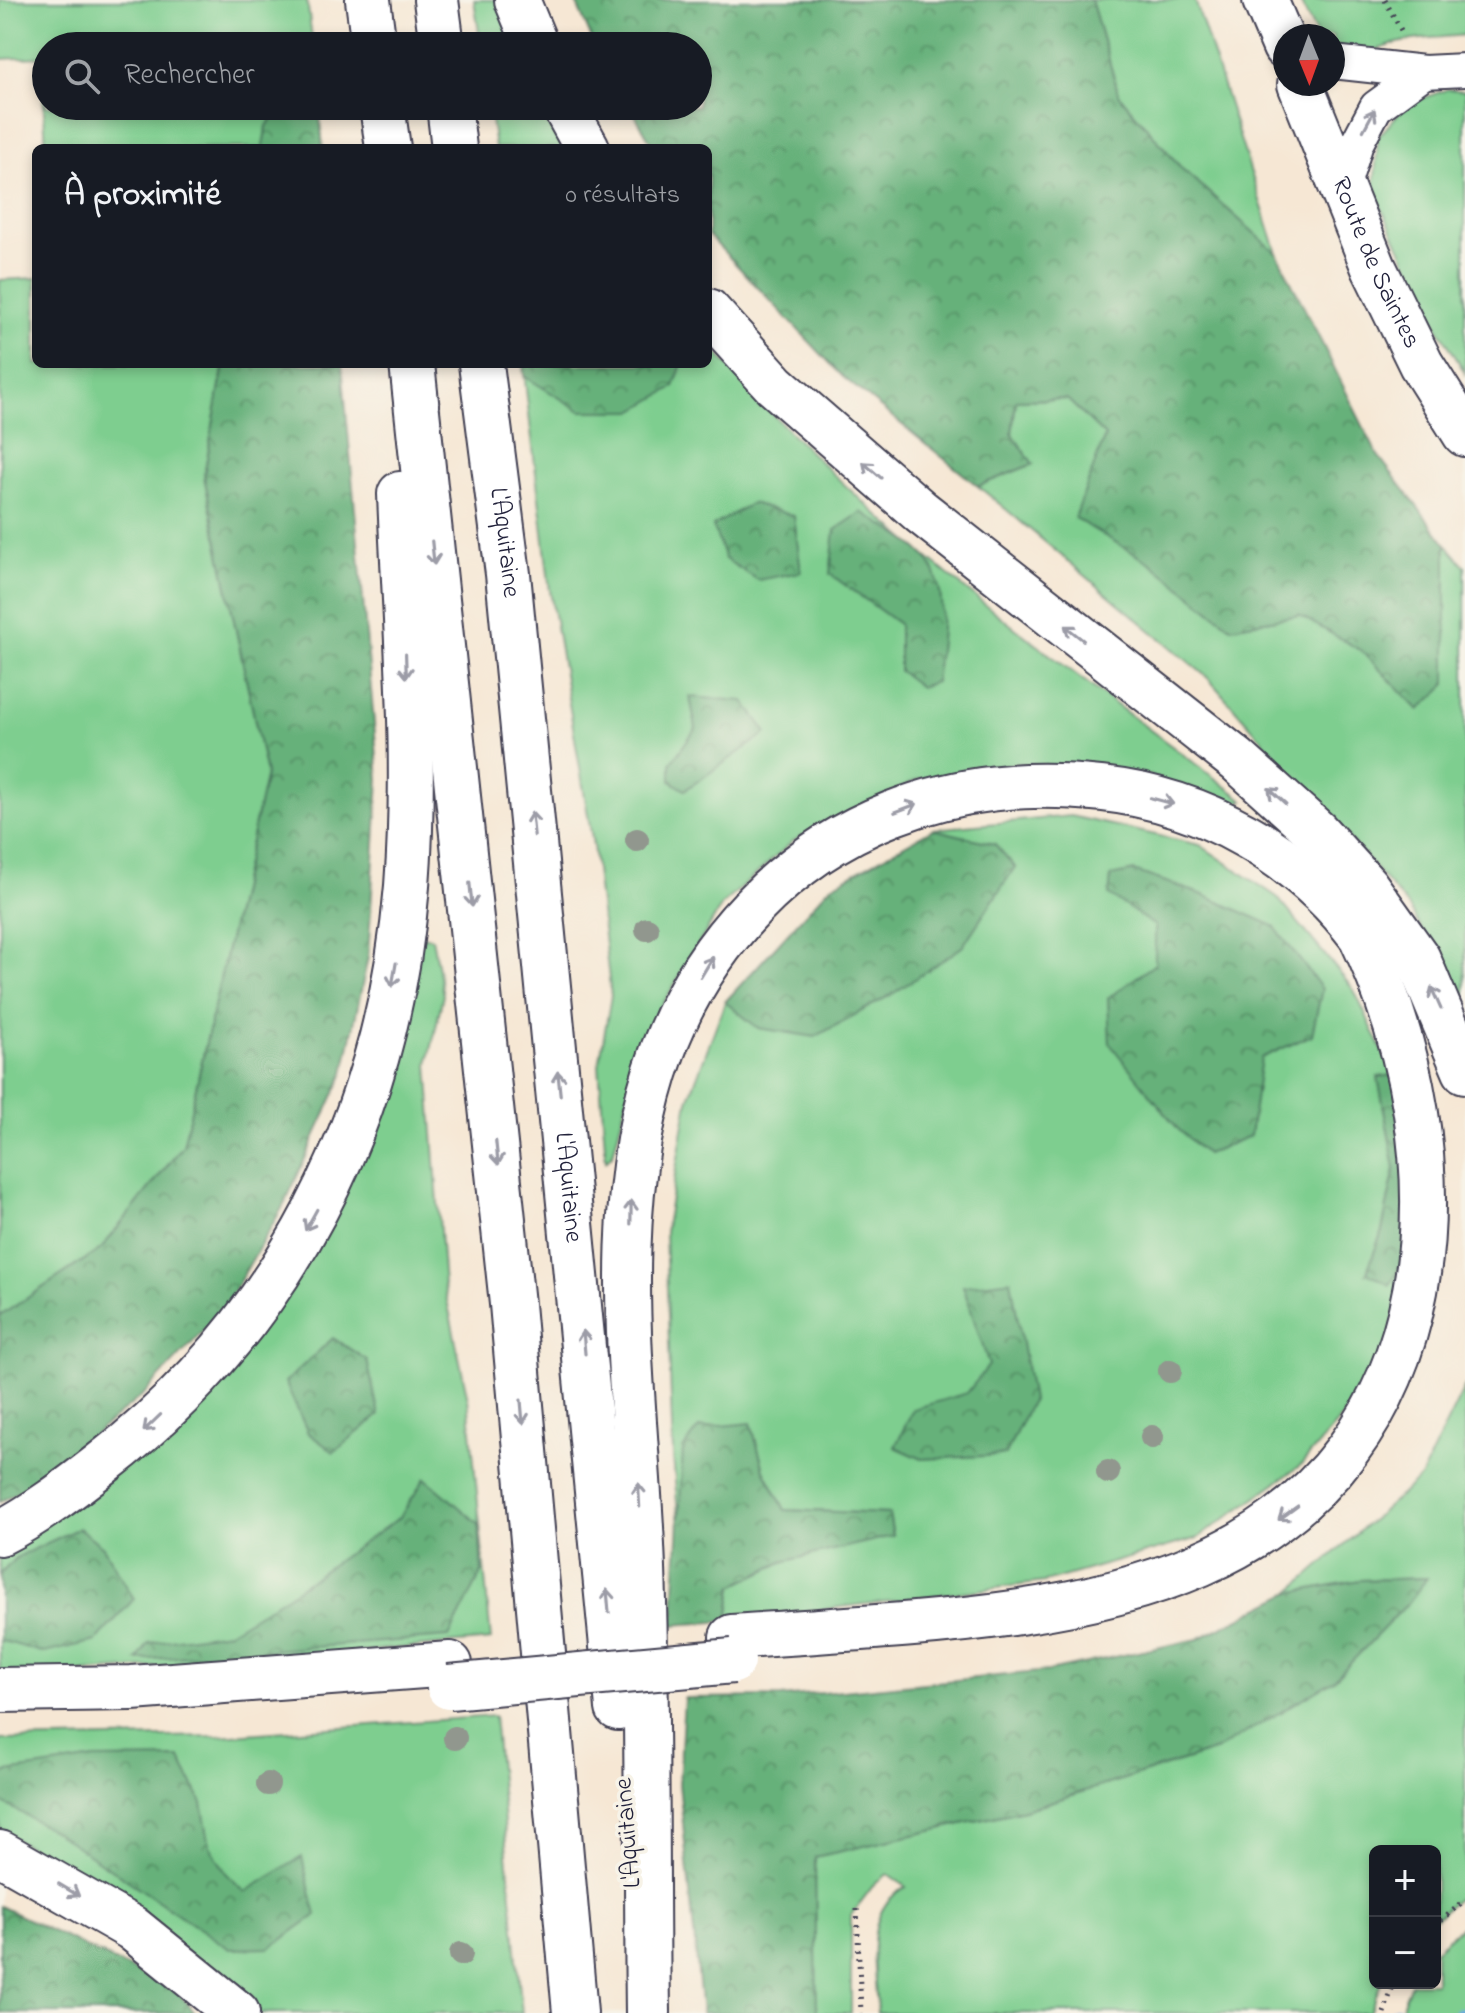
<!DOCTYPE html>
<html lang="fr">
<head>
<meta charset="utf-8">
<style>
  body { margin:0; font-family:"Indie Flower",sans-serif; background:#242831; color:#f1f3f6 }
  .controls { position:absolute; right:24px; bottom:24px; display:grid; overflow:hidden; border-radius:12px; box-shadow:0 4px 12px #0003 }
  .controls button { width:72px; height:72px; display:grid; place-items:center; padding:0; border:0; border-bottom:2px solid #363941; background:#171b24; color:#f1f3f6; font:40px sans-serif }
  .compass { position:absolute; left:1273px; top:24px; width:72px; height:72px; border-radius:50%; background:#171b24; box-shadow:0 4px 12px #0003; rotate:179deg }
  .list { margin:0; padding:0; list-style:none }
  h2 { display:flex; justify-content:space-between; align-items:center; height:104px; margin:0; padding:0 32px; font-size:34px }
  h2 small { font-size:26px; font-weight:400; color:#9ea1a6 }
  .icon { flex:none; width:44px; height:44px; fill:none; stroke:currentColor; stroke-width:2; stroke-linecap:round; stroke-linejoin:round }
  .map { position:relative; flex:none; width:1465px; height:2013px; overflow:hidden }
  .search { position:absolute; background:#171b24; box-shadow:0 4px 12px #0003; left:32px; top:32px; width:680px; height:88px; display:flex; align-items:center; gap:20px; box-sizing:border-box; padding:0 28px; border-radius:44px; color:#9ea1a6; font-size:30px }
  .panel { position:absolute; background:#171b24; box-shadow:0 4px 12px #0003; left:32px; top:144px; width:680px; height:224px; border-radius:12px }
  .map>svg:first-child { display:block }
  .green { fill:#7ece8f; stroke:#507865; stroke-width:2 }
  .forest { fill:url(#forest-crowns); stroke:#446a5a; stroke-width:2 }
  .lines { fill:none; stroke-linecap:round; stroke-linejoin:round }
  .stream { stroke:#6faae0; stroke-width:11 }
  .street-casing { stroke:#424052; stroke-width:36 }
  .secondary-casing { stroke:#424052; stroke-width:48 }
  .highway-casing { stroke:#424052; stroke-width:48 }
  .path { stroke:#424052; stroke-width:5; stroke-dasharray:2 6; stroke-linecap:butt }
  .street { stroke:#fff; stroke-width:32 }
  .secondary { stroke:#fff; stroke-width:44 }
  .highway { stroke:#fff; stroke-width:44 }
  .highway-bridge-casing { stroke:#424052; stroke-width:48; stroke-linecap:butt }
  .highway-bridge { stroke:#fff; stroke-width:44 }
  .tree { fill:#91978e }
  .oneway { stroke:#9c9ca7 }
  .labels { text-anchor:middle; dominant-baseline:central; stroke-width:7; stroke-linejoin:round; paint-order:stroke }
  .street-label { font-size:26px; fill:#22223b; stroke:#f7f3e8 }
</style>
</head>
<body>
<div class="map">
<svg width="1465" height="2013" viewBox="0 0 1465 2013">
  <defs>
    <pattern id="forest-crowns" width="20" height="18" patternUnits="userSpaceOnUse" patternTransform="scale(2)"><rect width="20" height="18" fill="#66b17a"/><path d="M2 6a3 3 0 1 1 6 0M12 15a3 3 0 1 1 6 0" fill="none" stroke="#549065"/></pattern>
  </defs>
  <rect width="100%" height="100%" fill="#f7f3e8"/>
  <filter id="ink" filterUnits="userSpaceOnUse"><feTurbulence type="fractalNoise" baseFrequency=".0125" numOctaves="2"/><feDisplacementMap in="SourceGraphic" scale="16" xChannelSelector="R" yChannelSelector="G"/><feConvolveMatrix kernelMatrix="1 2 1 2 8 2 1 2 1" color-interpolation-filters="sRGB"/></filter>
  <filter id="wash" filterUnits="userSpaceOnUse"><feTurbulence type="fractalNoise" baseFrequency=".006" numOctaves="4" result="noise"/><feDisplacementMap in="SourceGraphic" scale="32" xChannelSelector="R" yChannelSelector="G"/><feGaussianBlur stdDeviation="1.8" result="paint"/><feColorMatrix in="noise" values="0 0 0 0 0 0 0 0 0 0 0 0 0 0 0 0 0 1.4 0 .05"/><feComposite in="paint" operator="in"/></filter>
  <g filter="url(#wash)">
    <rect width="100%" height="100%" fill="#f6e7d4"/>
    <g class="green">
      <polygon points="0,0 307,0 313,46 46,46 46,106 281,106 266,128 263,148 46,148 41,57 0,59"/>
      <polygon points="474,0 499,0 517,46 481,46"/>
      <polygon points="1091,0 1195,0 1277,253 1182,169 1119,95"/>
      <path d="M 1299,0 L 1465,0 L 1465,35 C 1443,38 1416,37 1394,44 C 1371,52 1357,58 1333,48 L 1333,36 L 1317,36 Z"/>
      <polygon points="1448,89 1465,91 1465,373 1435,322 1374,192 1378,137 1407,104"/>
      <polygon points="489,106 541,106 566,148 495,148"/>
      <polygon points="36,278 36,364 224,364 204,476 266,774 183,1146 101,1249 0,1316 0,280"/>
      <path d="M 708,342 C 858,523 1058,660 1244,800 L 1228,807 L 1148,775 L 1016,763 L 917,780 L 793,841 L 722,905 L 642,1039 L 613,1154 L 606,1161 L 599,1065 L 611,996 L 593,845 L 550,591 L 523,364 L 708,364 Z"/>
      <polygon points="1067,399 1105,436 1075,518 1152,564 1231,627 1299,615 1362,651 1419,709 1444,591 1446,544 1465,566 1465,1006 1408,906 1208,678 978,486 1033,464 1012,433 1016,400"/>
      <polygon points="1071,816 1200,845 1277,897 1354,990 1394,1075 1378,1077 1395,1168 1382,1231 1367,1272 1424,1223 1377,1377 1301,1465 1198,1538 1045,1582 728,1621 733,1586 782,1562 893,1535 889,1514 785,1510 764,1470 751,1424 680,1538 673,1456 665,1232 688,1101 725,1002 830,887 933,829"/>
      <polygon points="412,934 432,938 443,995 428,1064 444,1286 468,1399 491,1640 256,1661 0,1677 0,1550 313,1254"/>
      <path d="M 1465,1386 L 1465,1892 L 1435,1918 L 1435,1851 L 1375,1851 L 1375,1983 L 1381,1983 L 1369,2013 L 877,2013 C 876,1971 860,1910 906,1887 L 888,1874 L 876,1882 L 851,1915 L 851,2013 L 815,2013 L 814,1857 L 1024,1810 L 1217,1750 L 1426,1578 L 1360,1580 L 1289,1593 L 1420,1478 Z"/>
      <path d="M 494,1716 L 522,2013 L 255,2013 C 179,1943 93,1877 0,1832 L 0,1740 L 218,1736 Z"/>
      <polygon points="1465,1923 1465,2013 1399,2013 1411,1983 1435,1983 1435,1950"/>
    </g>
    <g class="forest">
      <polygon points="575,0 1091,0 1119,95 1182,169 1277,253 1377,454 1446,544 1446,685 1419,710 1362,651 1299,615 1231,627 1152,564 1075,518 1105,436 1067,399 1016,400 1012,433 1033,464 978,486 843,377 708,235 708,148 654,148 630,106 698,106 698,46 595,46"/>
      <polygon points="279,106 319,106 323,148 263,148 266,128"/>
      <polygon points="224,364 342,364 379,779 368,957 344,1073 285,1203 223,1310 144,1394 37,1481 0,1502 0,1316 101,1249 183,1146 266,774 204,476"/>
      <polygon points="523,364 682,364 674,387 633,411 581,411 524,376"/>
      <polygon points="752,503 794,516 801,572 758,580 725,559 713,526"/>
      <path d="M 862,512 C 880,524 902,535 919,550 C 953,579 940,643 935,682 L 920,687 L 899,671 L 899,624 L 830,574 L 835,530 Z"/>
      <polygon points="690,697 744,701 767,733 685,790 671,781 671,763 696,728"/>
      <polygon points="933,829 995,844 1015,867 962,947 891,995 815,1037 758,1028 725,1002 830,887"/>
      <polygon points="1134,871 1201,894 1274,926 1322,989 1312,1035 1261,1058 1250,1136 1206,1154 1178,1129 1110,1044 1108,998 1155,964 1155,926 1109,895 1111,876"/>
      <polygon points="1394,1075 1424,1223 1390,1285 1367,1272 1382,1231 1395,1168 1378,1077"/>
      <polygon points="1011,1280 1032,1400 1005,1455 922,1459 895,1447 913,1409 967,1393 989,1365 963,1286"/>
      <polygon points="333,1338 367,1360 379,1415 334,1452 308,1433 285,1382"/>
      <polygon points="751,1423 764,1470 785,1510 889,1514 893,1536 782,1562 733,1586 728,1621 673,1625 683,1449 699,1428"/>
      <polygon points="425,1478 479,1524 482,1572 449,1637 137,1660 149,1643 228,1632 284,1598 400,1517"/>
      <polygon points="79,1528 103,1547 134,1599 96,1641 44,1653 0,1640 0,1575 15,1558"/>
      <polygon points="1427,1578 1408,1603 1334,1680 1217,1750 1024,1810 815,1857 817,2013 702,2013 679,1784 684,1698 781,1697 1049,1671 1198,1639 1289,1593 1360,1580"/>
      <polygon points="180,1758 202,1803 210,1846 226,1873 245,1892 302,1857 316,1915 270,1948 230,1949 57,1833 0,1801 0,1773 94,1759"/>
      <polygon points="0,1906 178,1992 194,2013 0,2013"/>
    </g>
    <g class="lines">
      <g class="stream">
        <polyline points="1396,2012 1401,2013"/>
        <polyline points="1459,2013 1465,2013"/>
      </g>
    </g>
  </g>
  <g filter="url(#ink)">
    <g class="lines">
      <defs>
        <g id="street">
          <polyline points="1333,62 1424,72 1465,70"/>
          <polyline points="1343,188 1357,143 1376,107 1424,72"/>
        </g>
        <g id="secondary">
          <polyline points="1265,0 1285,47"/>
          <path id="s1" d="M 1300,84 L 1374,268 L 1421,364 L 1465,434"/>
        </g>
        <g id="highway">
          <polyline points="368,0 374,46"/>
          <polyline points="436,0 442,46"/>
          <polyline points="517,0 536,46"/>
          <polyline points="382,106 388,148"/>
          <polyline points="449,106 454,148"/>
          <polyline points="564,106 587,148"/>
          <polyline points="708,311 775,385 921,512 1237,760 1316,831 1366,886 1418,959 1465,1071"/>
          <polyline points="412,364 512,1304 575,2013"/>
          <path id="s2" d="M 481,364 L 508,574 L 618,1708"/>
          <path d="M 0,1533 C 35,1515 68,1490 100,1465 C 285,1323 388,1119 407,886 C 417,757 405,624 400,494"/>
          <polyline points="0,1690 132,1688 450,1664"/>
          <polyline points="0,1853 132,1928 237,2013"/>
          <path d="M 648,2013 C 646,1865 648,1716 643,1568 C 637,1400 603,1211 663,1050 C 703,944 785,855 891,814 C 960,787 1028,781 1102,789 C 1204,800 1299,854 1361,936 C 1465,1154 1455,1454 1200,1564 C 1063,1624 881,1625 732,1637"/>
        </g>
      </defs>
      <use href="#street" class="street-casing"/>
      <use href="#secondary" class="secondary-casing"/>
      <use href="#highway" class="highway-casing"/>
      <g class="path">
        <polyline points="1385,0 1403,34"/>
        <polyline points="857,1909 861,2013"/>
        <polyline points="1435,1926 1465,1900"/>
        <polyline points="1384,2013 1394,1983"/>
      </g>
      <use href="#street" class="street"/>
      <use href="#secondary" class="secondary"/>
      <use href="#highway" class="highway"/>
      <defs>
        <polyline id="highway-bridge" points="449,1687 733,1661"/>
      </defs>
      <use href="#highway-bridge" class="highway-bridge-casing"/>
      <use href="#highway-bridge" class="highway-bridge"/>
    </g>
    <g class="tree">
      <circle cx="637" cy="840" r="12"/>
      <circle cx="647" cy="929" r="12"/>
      <circle cx="1170" cy="1371" r="12"/>
      <circle cx="1152" cy="1437" r="12"/>
      <circle cx="1108" cy="1472" r="12"/>
      <circle cx="455" cy="1738" r="12"/>
      <circle cx="268" cy="1784" r="12"/>
      <circle cx="461" cy="1954" r="12"/>
    </g>
    <defs><path id="oneway-shaft" d="M-6 0H5M1.5-3L5.5 0L1.5 3" fill="none" stroke-width="1.6" stroke-linecap="round" stroke-linejoin="round" transform="scale(2)"/></defs>
    <g class="oneway">
      <use href="#oneway-shaft" transform="translate(1369 120) rotate(-62)"/>
      <use href="#oneway-shaft" transform="translate(872 470) rotate(-139)"/>
      <use href="#oneway-shaft" transform="translate(433 553) rotate(84)"/>
      <use href="#oneway-shaft" transform="translate(1074 633) rotate(-142)"/>
      <use href="#oneway-shaft" transform="translate(406 666) rotate(88)"/>
      <use href="#oneway-shaft" transform="translate(1277 796) rotate(-138)"/>
      <use href="#oneway-shaft" transform="translate(1162 801) rotate(15)"/>
      <use href="#oneway-shaft" transform="translate(906 808) rotate(-21)"/>
      <use href="#oneway-shaft" transform="translate(533 824) rotate(-96)"/>
      <use href="#oneway-shaft" transform="translate(471 895) rotate(84)"/>
      <use href="#oneway-shaft" transform="translate(707 967) rotate(-59)"/>
      <use href="#oneway-shaft" transform="translate(394 975) rotate(100)"/>
      <use href="#oneway-shaft" transform="translate(1436 998) rotate(-114)"/>
      <use href="#oneway-shaft" transform="translate(559 1083) rotate(-96)"/>
      <use href="#oneway-shaft" transform="translate(497 1153) rotate(84)"/>
      <use href="#oneway-shaft" transform="translate(631 1212) rotate(-89)"/>
      <use href="#oneway-shaft" transform="translate(311 1220) rotate(119)"/>
      <use href="#oneway-shaft" transform="translate(584 1342) rotate(-95)"/>
      <use href="#oneway-shaft" transform="translate(522 1412) rotate(85)"/>
      <use href="#oneway-shaft" transform="translate(152 1423) rotate(136)"/>
      <use href="#oneway-shaft" transform="translate(639 1495) rotate(-93)"/>
      <use href="#oneway-shaft" transform="translate(1288 1513) rotate(144)"/>
      <use href="#oneway-shaft" transform="translate(608 1601) rotate(-95)"/>
      <use href="#oneway-shaft" transform="translate(69 1890) rotate(31)"/>
    </g>
  </g>
  <g class="labels">
    <g class="street-label">
      <text stroke="none"><textPath href="#s1" startOffset="194">Route de Saintes</textPath></text>
      <text stroke="none"><textPath href="#s2" startOffset="180">L'Aquitaine</textPath></text>
      <text stroke="none"><textPath href="#s2" startOffset="828">L'Aquitaine</textPath></text>
      <text transform="translate(629 1833) rotate(-95)">L'Aquitaine</text>
    </g>
  </g>
</svg>
<div class="controls">
<button>+</button>
<button>−</button>
</div>
<svg class="compass" viewBox="-18 -18 36 36"><path d="M0-13l5 13h-10z" fill="#e53935"/><path d="M0 13l5-13h-10z" fill="#9ea1a6"/></svg>
<div class="search"><svg class="icon" aria-label="search" viewBox="0 0 24 24"><circle cx="10" cy="10" r="6"/><path d="M15 15l6 6"/></svg>Rechercher</div>
<section class="panel">
<h2>À proximité<small>0 résultats</small></h2>
<ul class="list">
</ul>
</section>
</div>
</body>
</html>
